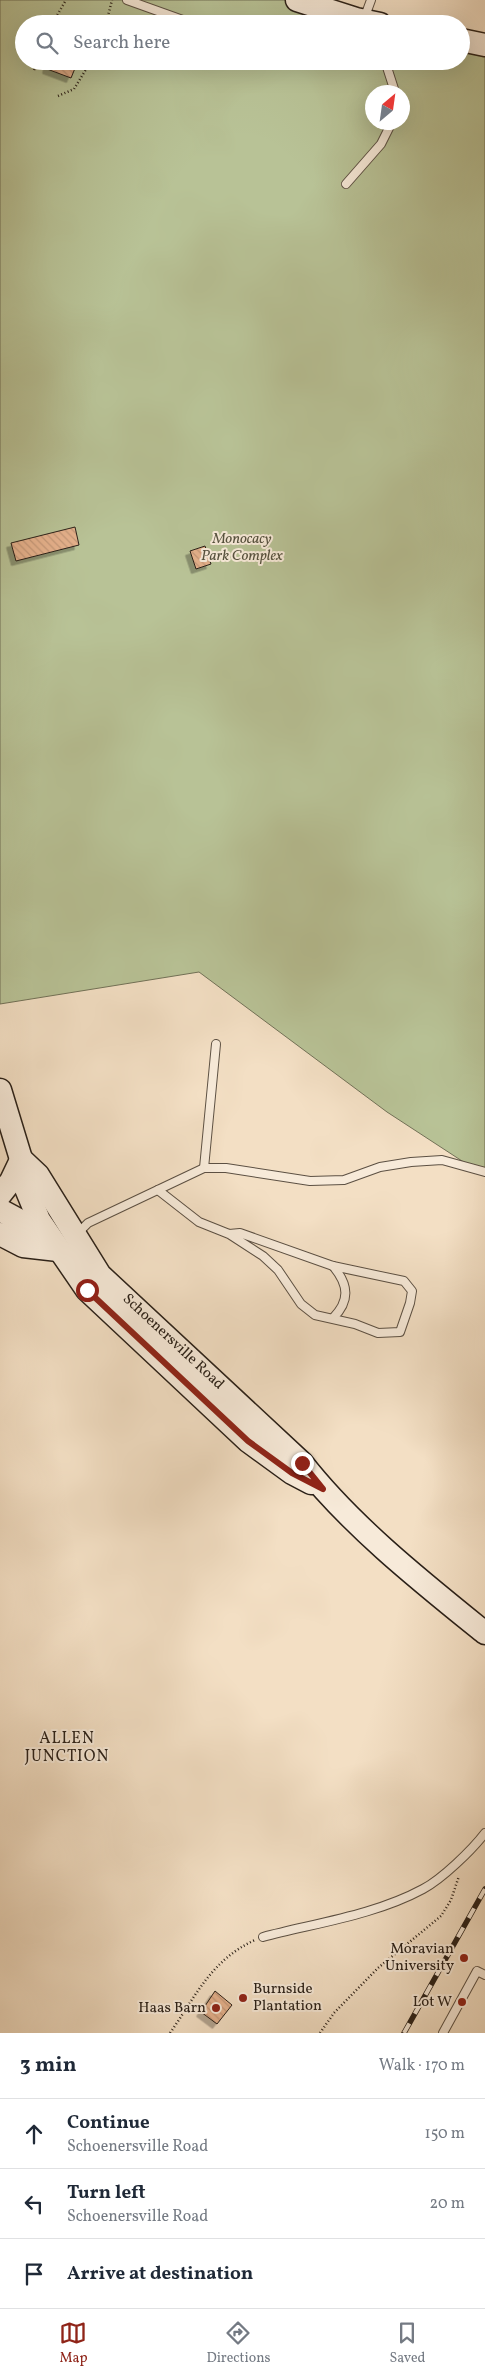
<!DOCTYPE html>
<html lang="en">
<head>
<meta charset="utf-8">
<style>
  body { margin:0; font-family:Vollkorn,serif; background:#f2f2f3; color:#1f2937 }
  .compass { position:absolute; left:365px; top:85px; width:45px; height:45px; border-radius:50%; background:#fff; box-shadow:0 5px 20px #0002; rotate:29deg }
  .stop { position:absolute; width:15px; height:15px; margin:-11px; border:4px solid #8f2418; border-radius:50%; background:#fff }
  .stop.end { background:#8f2418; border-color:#fff; box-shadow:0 1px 5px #0008 }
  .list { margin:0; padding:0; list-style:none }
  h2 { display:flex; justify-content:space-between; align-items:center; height:65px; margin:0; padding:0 20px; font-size:21px }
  h2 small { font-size:16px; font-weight:400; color:#747a83 }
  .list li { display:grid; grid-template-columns:32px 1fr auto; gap:15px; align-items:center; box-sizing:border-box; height:70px; padding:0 20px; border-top:1px solid #e0e1e3 }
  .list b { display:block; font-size:19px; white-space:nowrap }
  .list p { margin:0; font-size:16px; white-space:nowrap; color:#747a83 }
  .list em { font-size:16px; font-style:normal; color:#747a83 }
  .icon { flex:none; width:28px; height:28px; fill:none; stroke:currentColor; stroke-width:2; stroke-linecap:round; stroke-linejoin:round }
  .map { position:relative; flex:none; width:485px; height:2033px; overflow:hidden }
  .search { position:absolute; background:#fff; box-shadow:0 5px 20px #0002; left:15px; right:15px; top:15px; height:55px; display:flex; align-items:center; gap:12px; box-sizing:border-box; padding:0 18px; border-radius:28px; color:#747a83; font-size:19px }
  .sheet { height:275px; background:#fff }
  nav { display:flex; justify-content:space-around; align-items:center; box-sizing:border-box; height:70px; border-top:1px solid #e0e1e3; background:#fff; font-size:14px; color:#747a83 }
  nav a { display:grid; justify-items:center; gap:2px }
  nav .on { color:#8f2418 }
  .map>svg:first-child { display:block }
  .green { fill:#b8c296; stroke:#717157; fill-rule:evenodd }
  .building { fill:url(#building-back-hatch); stroke:#2a2018; filter:url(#shadow) }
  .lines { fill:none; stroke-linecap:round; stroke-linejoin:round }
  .lane-casing { stroke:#5c5043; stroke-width:10 }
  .secondary-casing { stroke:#2a2018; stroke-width:25 }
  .path { stroke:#2a2018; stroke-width:2.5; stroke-dasharray:1 2.5; stroke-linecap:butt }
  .lane { stroke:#f7ead9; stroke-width:8 }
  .secondary { stroke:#f7ead9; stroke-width:22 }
  .rail-casing { stroke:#2a2018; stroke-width:5.5 }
  .rail { stroke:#f7ead9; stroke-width:4; stroke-dasharray:11; stroke-linecap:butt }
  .route { stroke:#8f2418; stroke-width:6 }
  .poi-dot { fill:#8f2418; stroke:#f7ead9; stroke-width:2 }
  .labels { text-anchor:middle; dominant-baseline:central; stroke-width:4; stroke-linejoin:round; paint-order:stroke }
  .park-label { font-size:15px; font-style:italic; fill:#55513e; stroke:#f7ead9 }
  .street-label { font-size:15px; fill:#2a2018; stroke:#f7ead9 }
  .poi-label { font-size:15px; fill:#2a2018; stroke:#f7ead9; text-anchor:end }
  .neighbourhood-label { font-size:16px; letter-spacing:1px; fill:#2a2018; stroke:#f7ead9 }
</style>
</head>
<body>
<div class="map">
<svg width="485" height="2033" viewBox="0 0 485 2033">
  <defs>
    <pattern id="building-back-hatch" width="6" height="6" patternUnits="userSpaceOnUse" patternTransform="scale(1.25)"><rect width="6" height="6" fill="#e4b08b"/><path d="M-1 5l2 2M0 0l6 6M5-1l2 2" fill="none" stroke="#c49777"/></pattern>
    <filter id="shadow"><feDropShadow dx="-4.5" dy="4.5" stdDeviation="0" flood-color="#0004"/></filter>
  </defs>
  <rect width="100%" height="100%" fill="#f3dfc4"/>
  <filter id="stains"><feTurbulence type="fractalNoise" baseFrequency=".004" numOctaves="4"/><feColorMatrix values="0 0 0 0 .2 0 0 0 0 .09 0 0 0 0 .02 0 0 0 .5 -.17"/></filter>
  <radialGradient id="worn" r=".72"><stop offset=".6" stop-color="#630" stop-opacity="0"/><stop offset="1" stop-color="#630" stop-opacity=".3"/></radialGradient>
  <path class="green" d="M 0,0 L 296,0 L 380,24 L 24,24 L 24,61 L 461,61 L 461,40 L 485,45 L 485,1176 L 387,1112 L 199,972 L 0,1004 ZM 372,92 L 402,92 L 402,122 L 372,122 Z"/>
  <g class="building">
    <polygon points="66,16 86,24 63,24"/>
    <polygon points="49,61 78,61 71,78 47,69"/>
    <polygon points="75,527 79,545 16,561 11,543"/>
    <polygon points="205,546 211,564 196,569 190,551"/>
    <polygon points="215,1991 232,2005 217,2024 201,2012"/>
  </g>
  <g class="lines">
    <defs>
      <g id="lane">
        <polyline points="127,0 194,24"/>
        <polyline points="364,19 371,0"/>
        <polyline points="385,61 395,92"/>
        <polyline points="346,184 381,144 392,122"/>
        <polyline points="204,1168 216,1044"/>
        <polyline points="158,1190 199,1222 229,1234 263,1256 278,1270 301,1304 315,1315 355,1324 378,1333 400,1332 410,1303 412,1291 404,1281 333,1266 240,1233 229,1234"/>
        <polyline points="77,1234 88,1223 204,1168 226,1168 310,1181 344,1180 380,1167 411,1162 442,1160 485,1172"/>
        <path d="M 333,1318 C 350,1301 349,1285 333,1266"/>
        <path d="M 263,1937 C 316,1923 375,1915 423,1889 C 442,1879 472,1850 485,1833"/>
        <polyline points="443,2033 477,1971 485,1975"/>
      </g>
      <g id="secondary">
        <polyline points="297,0 356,19 380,24"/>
        <polyline points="461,40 485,45"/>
        <polyline points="0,1090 21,1159 22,1179 39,1220 87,1290 248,1441 292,1473 311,1483"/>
        <path d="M 21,1159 L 38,1175 L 100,1275 L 302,1463 C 351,1526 423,1583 485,1633"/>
        <polyline points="0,1195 11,1181 21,1160"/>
        <polyline points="0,1210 28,1225 47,1240"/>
        <polyline points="0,1234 23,1246 58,1250"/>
      </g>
    </defs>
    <use href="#lane" class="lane-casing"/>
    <use href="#secondary" class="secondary-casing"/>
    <g class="path">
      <polyline points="52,24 66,0"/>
      <polyline points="106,24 112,0"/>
      <polyline points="34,70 37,61"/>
      <polyline points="58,96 74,89 91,61"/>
      <path d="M 170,2033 C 196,1996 211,1960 255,1940"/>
      <polyline points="320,2033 334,2013 378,1968 441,1916 451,1900 459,1876"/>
    </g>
    <use href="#lane" class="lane"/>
    <use href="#secondary" class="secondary"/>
    <defs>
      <polyline id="rail" points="404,2033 485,1889"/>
    </defs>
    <use href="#rail" class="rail-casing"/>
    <use href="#rail" class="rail"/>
  </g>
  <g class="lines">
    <polyline class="route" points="87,1290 248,1441 292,1473 323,1489 302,1463"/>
  </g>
  <g class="poi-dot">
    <circle cx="464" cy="1958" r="5"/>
    <circle cx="243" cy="1998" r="5"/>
    <circle cx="462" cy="2002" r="5"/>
    <circle cx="216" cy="2008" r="5"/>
  </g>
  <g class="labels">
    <g class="park-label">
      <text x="242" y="539">Monocacy<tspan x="242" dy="17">Park Complex</tspan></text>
    </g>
    <g class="street-label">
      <text transform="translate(173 1342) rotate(43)">Schoenersville Road</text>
    </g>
    <g class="poi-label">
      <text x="454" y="1949">Moravian<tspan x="454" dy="17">University</tspan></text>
      <text x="253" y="1989" text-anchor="start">Burnside<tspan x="253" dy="17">Plantation</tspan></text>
      <text x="452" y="2002">Lot W</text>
      <text x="206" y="2008">Haas Barn</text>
    </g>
    <g class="neighbourhood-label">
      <text x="67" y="1739">ALLEN<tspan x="67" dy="18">JUNCTION</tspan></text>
    </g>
  </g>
  <rect width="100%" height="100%" filter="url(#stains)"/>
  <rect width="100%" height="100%" fill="url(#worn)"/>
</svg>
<svg class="compass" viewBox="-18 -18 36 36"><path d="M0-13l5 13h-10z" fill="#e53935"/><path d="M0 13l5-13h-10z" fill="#747a83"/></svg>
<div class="stop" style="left:87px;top:1290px"></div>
<div class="stop end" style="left:302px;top:1463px"></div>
<div class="search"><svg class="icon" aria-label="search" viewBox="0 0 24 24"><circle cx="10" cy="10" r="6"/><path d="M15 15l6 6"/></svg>Search here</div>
</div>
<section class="sheet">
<h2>3 min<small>Walk · 170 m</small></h2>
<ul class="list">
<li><svg class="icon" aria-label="ahead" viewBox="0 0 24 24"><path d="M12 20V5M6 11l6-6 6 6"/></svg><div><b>Continue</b><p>Schoenersville Road</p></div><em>150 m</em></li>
<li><svg class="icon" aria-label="left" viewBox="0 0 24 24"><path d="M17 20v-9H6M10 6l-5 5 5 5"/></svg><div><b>Turn left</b><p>Schoenersville Road</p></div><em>20 m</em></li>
<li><svg class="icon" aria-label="arrive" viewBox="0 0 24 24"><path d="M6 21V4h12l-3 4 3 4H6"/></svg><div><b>Arrive at destination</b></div></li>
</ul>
</section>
<nav>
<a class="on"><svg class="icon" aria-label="map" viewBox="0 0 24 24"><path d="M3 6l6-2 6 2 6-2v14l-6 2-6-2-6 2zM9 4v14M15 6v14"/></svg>Map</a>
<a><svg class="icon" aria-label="directions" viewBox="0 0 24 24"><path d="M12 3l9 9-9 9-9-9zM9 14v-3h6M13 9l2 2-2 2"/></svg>Directions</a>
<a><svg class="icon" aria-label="saved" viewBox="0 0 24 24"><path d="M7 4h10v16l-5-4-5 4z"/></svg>Saved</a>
</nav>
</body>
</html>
